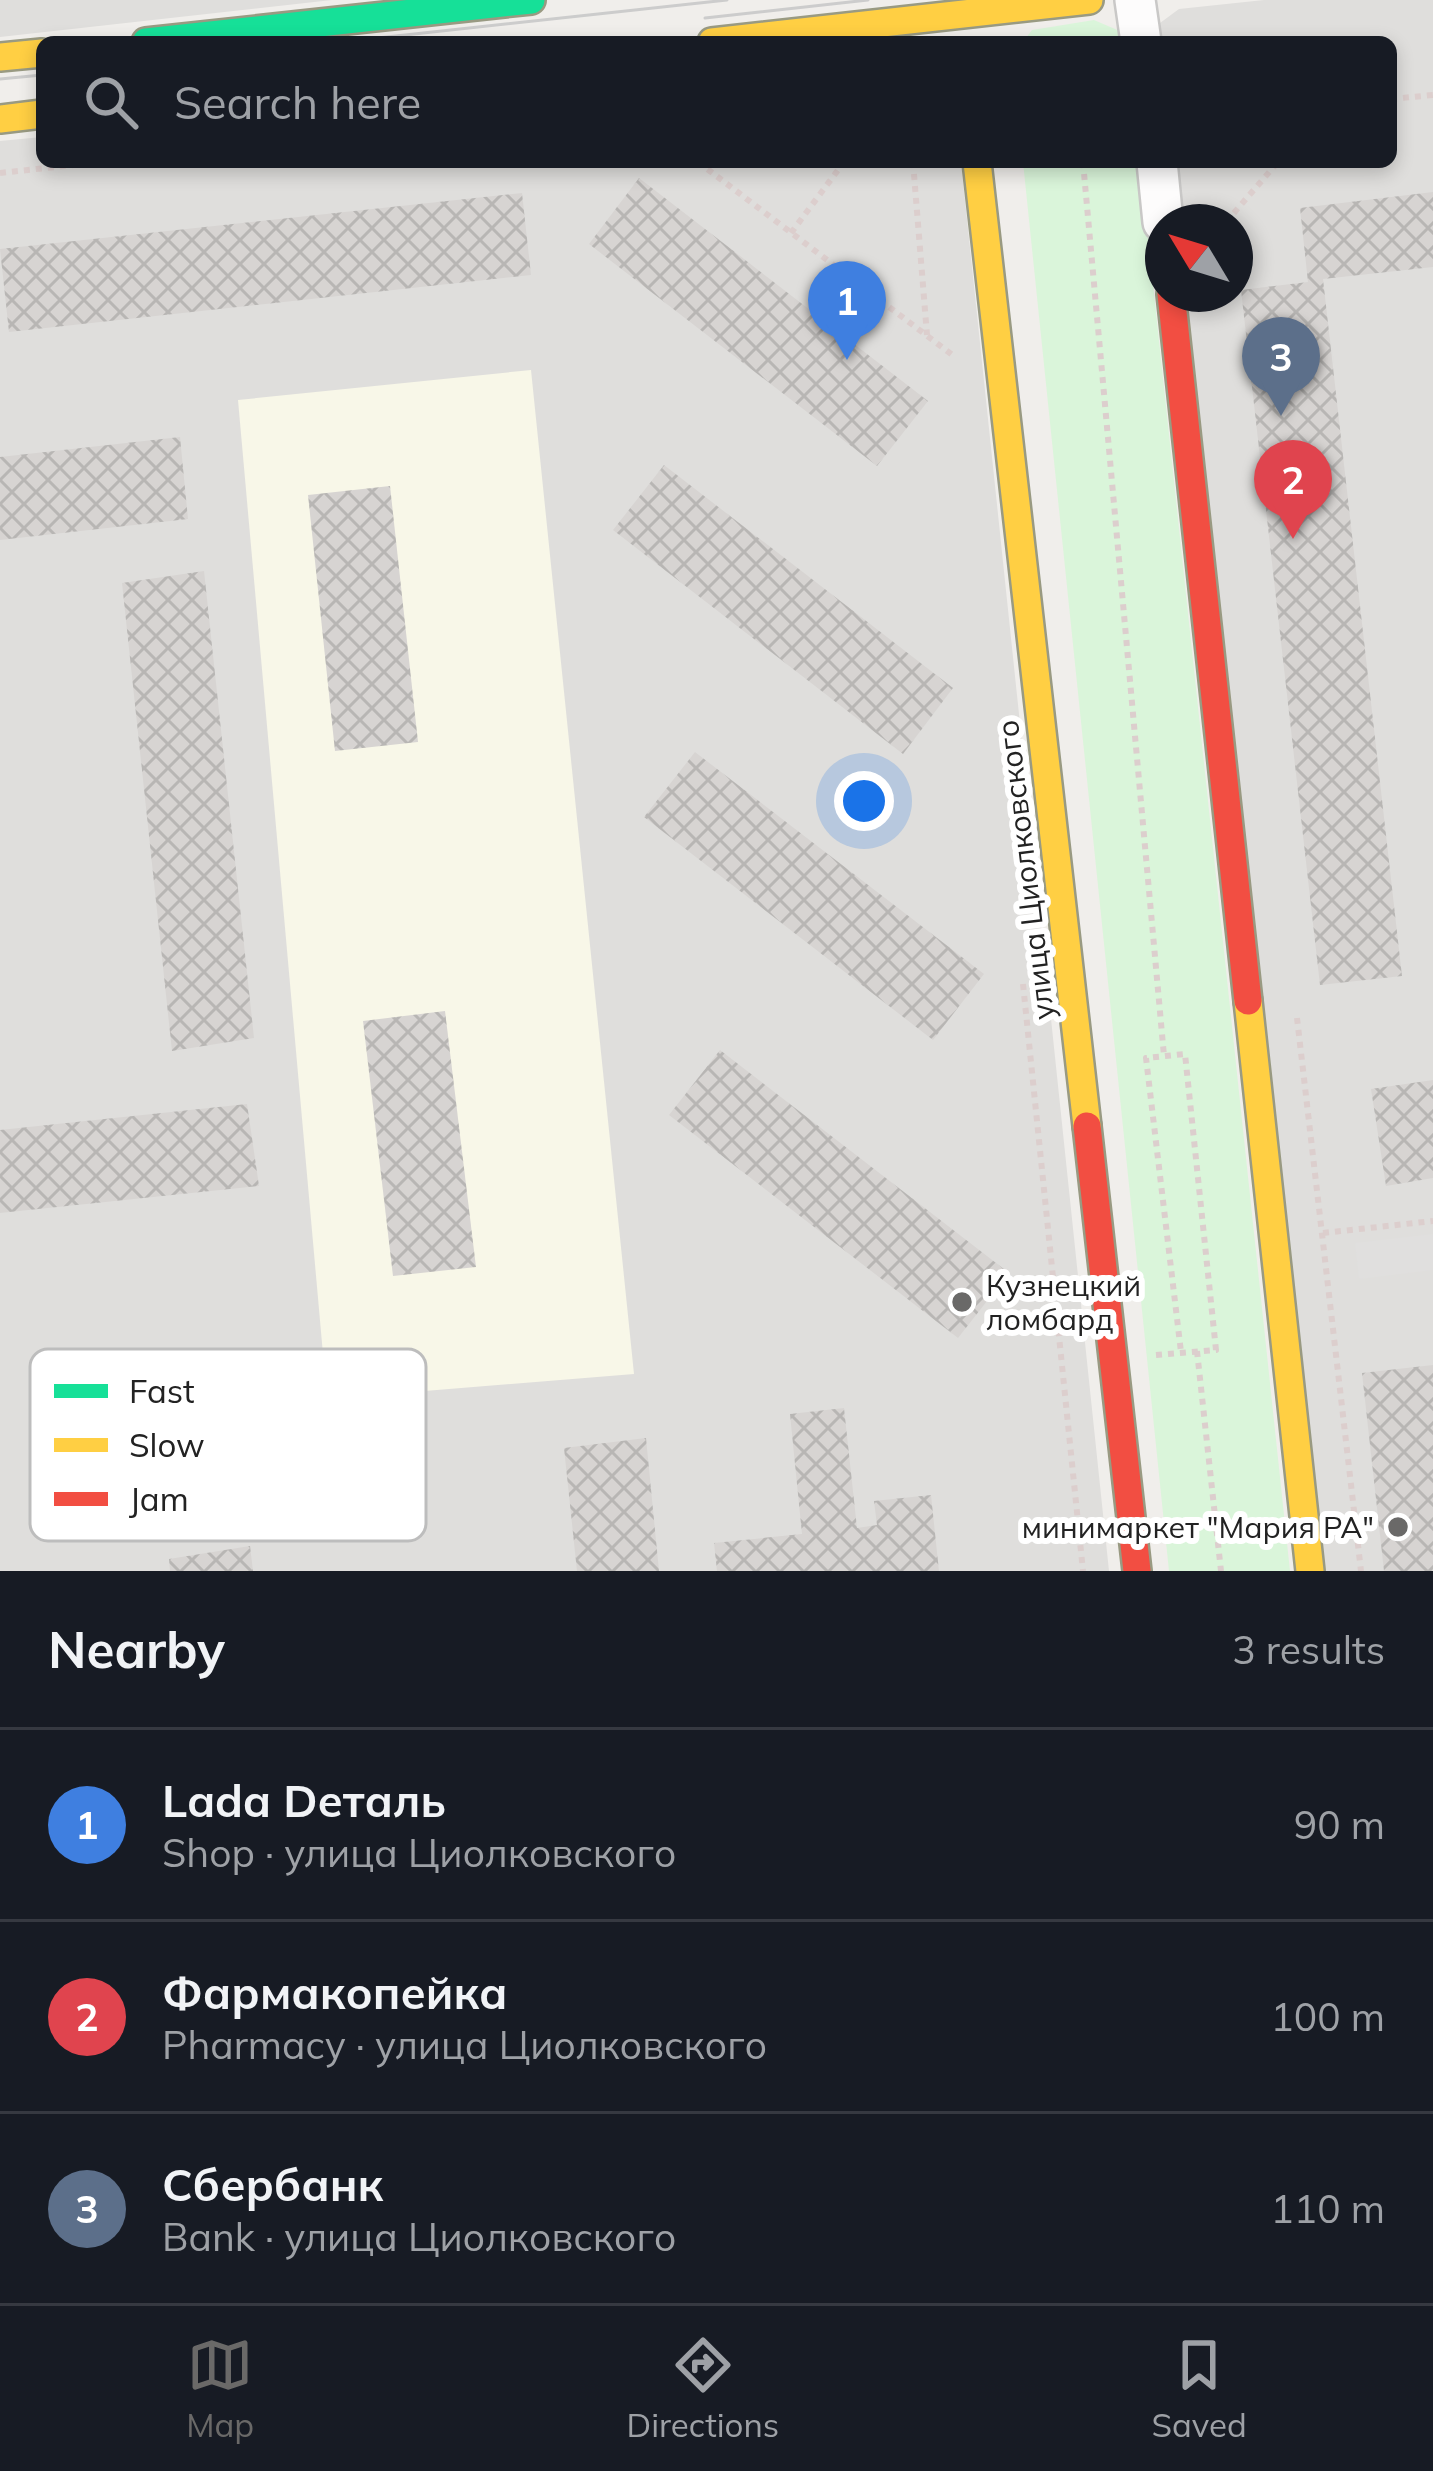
<!DOCTYPE html>
<html lang="en">
<head>
<meta charset="utf-8">
<style>
  body { margin:0; font-family:Mulish,sans-serif; background:#20242c; color:#f1f3f6 }
  .compass { position:absolute; left:1145px; top:204px; width:108px; height:108px; border-radius:50%; background:#171b24; box-shadow:0 6px 18px #0003; rotate:308deg }
  .you { position:absolute; left:864px; top:801px; width:42px; height:42px; margin:-30px; border:9px solid #fff; border-radius:50%; background:#1a73e8; box-shadow:0 0 0 18px #1a73e833 }
  .badge { display:grid; place-items:center; width:78px; height:78px; border-radius:50%; background:#6a6968; color:#fff; font-size:39px; font-weight:700 }
  .pin { position:absolute; translate:-50% -99px; filter:drop-shadow(0 3px 6px #0008) }
  .pin::after { content:''; position:absolute; top:63px; width:42px; height:36px; background:inherit; clip-path:polygon(0 0,100% 0,50% 100%) }
  .list { margin:0; padding:0; list-style:none }
  h2 { display:flex; justify-content:space-between; align-items:center; height:156px; margin:0; padding:0 48px; font-size:51px }
  h2 small { font-size:39px; font-weight:400; color:#9ea1a6 }
  .list li { display:grid; grid-template-columns:78px 1fr auto; gap:36px; align-items:center; box-sizing:border-box; height:192px; padding:0 48px; border-top:3px solid #363941 }
  .list b { display:block; font-size:45px; white-space:nowrap }
  .list p { margin:0; font-size:39px; white-space:nowrap; color:#9ea1a6 }
  .list em { font-size:39px; font-style:normal; color:#9ea1a6 }
  .icon { flex:none; width:66px; height:66px; fill:none; stroke:currentColor; stroke-width:2; stroke-linecap:round; stroke-linejoin:round }
  .map { position:relative; flex:none; width:1433px; height:1571px; overflow:hidden }
  .search { position:absolute; background:#171b24; box-shadow:0 6px 18px #0003; left:36px; right:36px; top:36px; height:132px; display:flex; align-items:center; gap:30px; box-sizing:border-box; padding:0 42px; border-radius:18px; color:#9ea1a6; font-size:45px }
  .sheet { height:732px; background:#171b24 }
  nav { display:flex; justify-content:space-around; align-items:center; box-sizing:border-box; height:168px; border-top:3px solid #363941; background:#171b24; font-size:33px; color:#9ea1a6 }
  nav a { display:grid; justify-items:center; gap:6px }
  nav .on { color:#6a6968 }
  .map>svg:first-child { display:block }
  .residential { fill:#dfdedc }
  .education { fill:#f8f7e8 }
  .park { fill:#daf5da }
  .parking { fill:#e0dfde }
  .building { fill:url(#building-cross-hatch) }
  .lines { fill:none; stroke-linecap:round; stroke-linejoin:round }
  .street-casing { stroke:#c9c8c7; stroke-width:44 }
  .fast-casing { stroke:#999a82; stroke-width:32 }
  .slow-casing { stroke:#999a82; stroke-width:32 }
  .jam-casing { stroke:#999a82; stroke-width:32 }
  .path { stroke:#dccecd; stroke-width:6; stroke-dasharray:6 6; stroke-linecap:butt }
  .street { stroke:#fdfcfc; stroke-width:39 }
  .fast { stroke:#16e098; stroke-width:27 }
  .slow { stroke:#ffcf43; stroke-width:27 }
  .jam { stroke:#f24e42; stroke-width:27 }
  .tram { stroke:#ccc; stroke-width:3 }
  .poi-dot { fill:#6a6968; stroke:#fff; stroke-width:4.5 }
  .labels { text-anchor:middle; dominant-baseline:central; stroke-width:12; stroke-linejoin:round; paint-order:stroke }
  .street-label { font-size:30px; fill:#222; stroke:#fff }
  .poi-label { font-size:30px; fill:#222; stroke:#fff; text-anchor:start }
  .key { fill:#fff; stroke:#bdbdbd; stroke-width:3 }
  .key-label { font-size:33px; fill:#222 }
</style>
</head>
<body>
<div class="map">
<svg width="1433" height="1571" viewBox="0 0 1433 1571">
  <defs>
    <pattern id="building-cross-hatch" width="8" height="8" patternUnits="userSpaceOnUse" patternTransform="scale(3)"><rect width="8" height="8" fill="#d7d4d2"/><path d="M0 0l8 8M0 8l8-8" fill="none" stroke="#b8b6b4"/></pattern>
  </defs>
  <rect width="100%" height="100%" fill="#f0eeeb"/>
  <g class="residential">
    <polygon points="0,0 332,0 0,37"/>
    <polygon points="1264,0 1433,0 1433,1571 1320,1571 1184,294 1235,294 1235,222 1177,222 1170,162 1391,162 1391,42 1158,42 1160,23 1179,9"/>
    <polygon points="42,137 42,162 961,162 1109,1571 0,1571 0,141"/>
  </g>
  <polygon class="education" points="531,370 634,1374 327,1399 238,400"/>
  <g class="park">
    <polygon points="1094,20 1122,32 1125,42 1023,42 1032,30"/>
    <polygon points="1023,162 1140,162 1290,1571 1169,1571"/>
  </g>
  <polygon class="parking" points="1433,1234 1433,1270 1359,1279 1355,1243"/>
  <g class="building">
    <polygon points="639,178 928,401 877,466 589,244"/>
    <polygon points="1433,192 1433,267 1323,279 1402,976 1320,985 1241,290 1308,282 1300,208"/>
    <polygon points="522,193 531,275 9,332 0,249"/>
    <polygon points="180,437 188,519 0,540 0,457"/>
    <polygon points="664,465 953,688 903,754 613,530"/>
    <polygon points="390,486 418,742 335,751 308,495"/>
    <polygon points="204,571 254,1038 172,1051 122,583"/>
    <polygon points="695,752 984,974 933,1040 644,817"/>
    <polygon points="445,1011 476,1267 393,1276 363,1021"/>
    <polygon points="720,1050 1009,1273 958,1338 669,1115"/>
    <polygon points="1433,1080 1433,1178 1386,1186 1371,1089"/>
    <polygon points="247,1104 259,1186 0,1213 0,1130"/>
    <polygon points="1433,1365 1433,1571 1384,1571 1362,1373"/>
    <polygon points="844,1408 857,1528 877,1525 874,1501 931,1495 939,1571 717,1571 714,1543 802,1534 790,1414"/>
    <polygon points="646,1438 659,1571 577,1571 564,1448"/>
    <polygon points="250,1546 253,1571 170,1571 169,1559"/>
  </g>
  <g class="lines">
    <defs>
      <g id="street">
        <polyline points="1135,0 1141,42"/>
        <polyline points="1157,162 1163,222"/>
      </g>
      <polyline id="fast" points="146,42 531,0"/>
      <g id="slow">
        <polyline points="712,42 1089,0"/>
        <polyline points="0,57 42,53"/>
        <polyline points="0,119 42,114"/>
        <polyline points="977,162 1087,1126"/>
        <polyline points="1248,1001 1310,1571"/>
      </g>
      <g id="jam">
        <polyline points="1171,294 1248,1001"/>
        <polyline points="1087,1126 1137,1571"/>
      </g>
    </defs>
    <use href="#street" class="street-casing"/>
    <use href="#fast" class="fast-casing"/>
    <use href="#slow" class="slow-casing"/>
    <use href="#jam" class="jam-casing"/>
    <g class="path">
      <polyline points="1391,99 1433,95"/>
      <polyline points="698,162 955,357"/>
      <polyline points="913,162 927,335"/>
      <polyline points="1083,162 1164,1056"/>
      <polyline points="0,173 101,162"/>
      <polyline points="1226,222 1278,162"/>
      <polyline points="791,233 844,162"/>
      <polyline points="1023,984 1083,1571"/>
      <polyline points="1297,1018 1361,1571"/>
      <polyline points="1323,1233 1433,1221"/>
      <polyline points="1197,1351 1221,1571"/>
      <polyline points="1156,1355 1216,1350 1185,1054 1146,1058 1181,1352"/>
    </g>
    <use href="#street" class="street"/>
    <use href="#fast" class="fast"/>
    <use href="#slow" class="slow"/>
    <use href="#jam" class="jam"/>
    <g class="tram">
      <polyline points="705,18 868,0"/>
      <polyline points="341,42 727,0"/>
      <polyline points="0,79 42,75"/>
    </g>
  </g>
  <g class="poi-dot">
    <circle cx="962" cy="1302" r="12"/>
    <circle cx="1398" cy="1527" r="12"/>
  </g>
  <g class="labels">
    <g class="street-label">
      <text transform="translate(1025 870) rotate(-97)">улица Циолковского</text>
    </g>
    <g class="poi-label">
      <text x="986" y="1285">Кузнецкий<tspan x="986" dy="34">ломбард</tspan></text>
      <text x="1374" y="1527" text-anchor="end">минимаркет "Мария РА"</text>
    </g>
  </g>
  <rect x="30" y="1349" width="396" height="192" rx="18" class="key"/>
  <rect x="54" y="1384" width="54" height="14" fill="#16e098"/>
  <rect x="54" y="1438" width="54" height="14" fill="#ffcf43"/>
  <rect x="54" y="1492" width="54" height="14" fill="#f24e42"/>
  <g class="key-label">
    <text x="129" y="1403">Fast</text>
    <text x="129" y="1457">Slow</text>
    <text x="129" y="1511">Jam</text>
  </g>
</svg>
<svg class="compass" viewBox="-18 -18 36 36"><path d="M0-13l5 13h-10z" fill="#e53935"/><path d="M0 13l5-13h-10z" fill="#9ea1a6"/></svg>
<div class="you"></div>
<div class="pin badge" style="left:847px;top:360px;background:#3f7fe0">1</div>
<div class="pin badge" style="left:1293px;top:539px;background:#e0444e">2</div>
<div class="pin badge" style="left:1281px;top:416px;background:#5c6f8a">3</div>
<div class="search"><svg class="icon" aria-label="search" viewBox="0 0 24 24"><circle cx="10" cy="10" r="6"/><path d="M15 15l6 6"/></svg>Search here</div>
</div>
<section class="sheet">
<h2>Nearby<small>3 results</small></h2>
<ul class="list">
<li><span class="badge" style="background:#3f7fe0">1</span><div><b>Lada Dеталь</b><p>Shop · улица Циолковского</p></div><em>90 m</em></li>
<li><span class="badge" style="background:#e0444e">2</span><div><b>Фармакопейка</b><p>Pharmacy · улица Циолковского</p></div><em>100 m</em></li>
<li><span class="badge" style="background:#5c6f8a">3</span><div><b>Сбербанк</b><p>Bank · улица Циолковского</p></div><em>110 m</em></li>
</ul>
</section>
<nav>
<a class="on"><svg class="icon" aria-label="map" viewBox="0 0 24 24"><path d="M3 6l6-2 6 2 6-2v14l-6 2-6-2-6 2zM9 4v14M15 6v14"/></svg>Map</a>
<a><svg class="icon" aria-label="directions" viewBox="0 0 24 24"><path d="M12 3l9 9-9 9-9-9zM9 14v-3h6M13 9l2 2-2 2"/></svg>Directions</a>
<a><svg class="icon" aria-label="saved" viewBox="0 0 24 24"><path d="M7 4h10v16l-5-4-5 4z"/></svg>Saved</a>
</nav>
</body>
</html>
